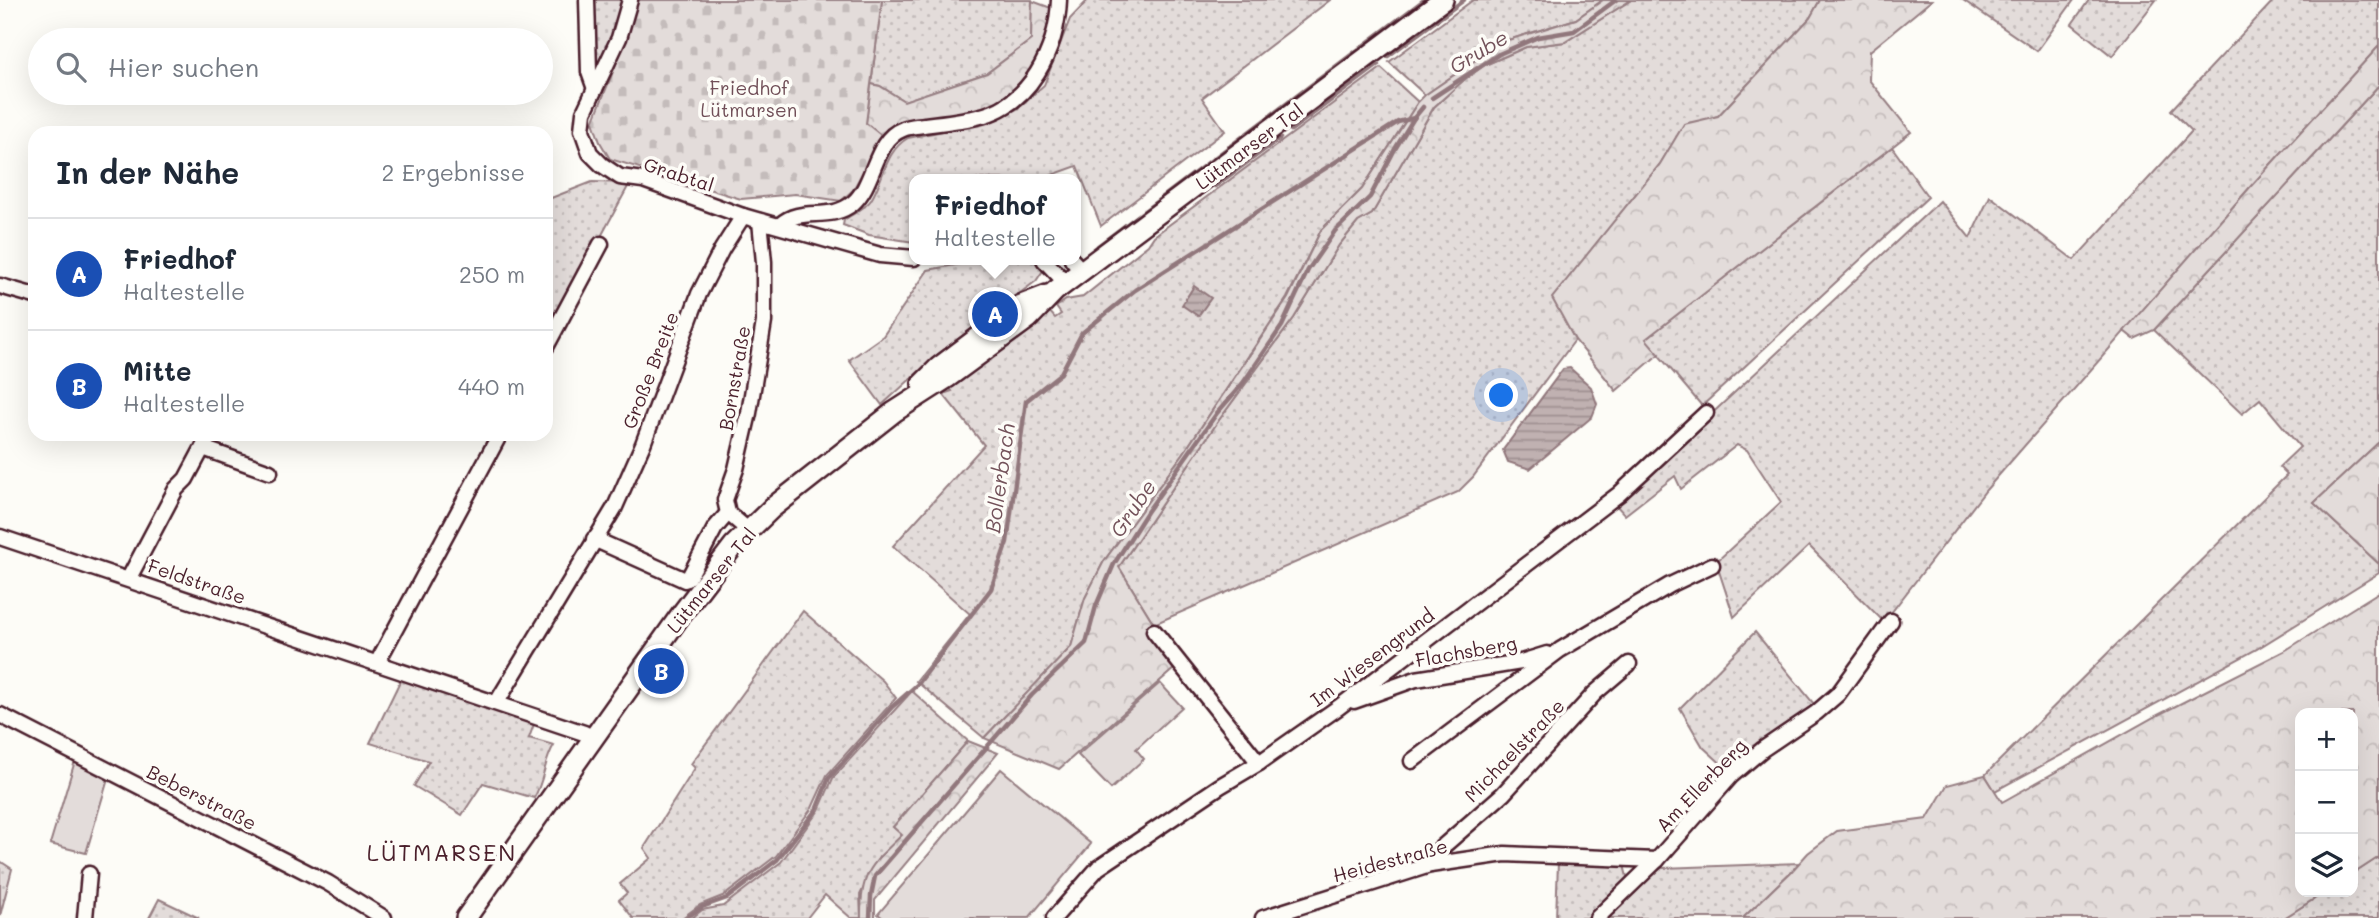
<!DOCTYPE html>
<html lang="de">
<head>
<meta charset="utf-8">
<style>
  body { margin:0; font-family:Mali,sans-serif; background:#f2f2f3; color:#1f2937 }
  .controls { position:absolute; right:21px; bottom:21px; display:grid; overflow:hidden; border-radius:14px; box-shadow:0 7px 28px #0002 }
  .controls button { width:63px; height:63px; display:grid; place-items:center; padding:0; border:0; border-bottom:2px solid #e0e1e3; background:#fff; color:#1f2937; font:35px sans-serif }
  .you { position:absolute; left:1502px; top:396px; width:24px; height:24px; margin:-18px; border:5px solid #fff; border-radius:50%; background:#1a73e8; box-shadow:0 0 0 10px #1a73e833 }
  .badge { display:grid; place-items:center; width:46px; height:46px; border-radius:50%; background:#db2777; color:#fff; font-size:23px; font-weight:700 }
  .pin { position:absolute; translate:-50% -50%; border:4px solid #fff; box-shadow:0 2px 7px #0006 }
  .popup { position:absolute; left:909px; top:174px; width:172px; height:91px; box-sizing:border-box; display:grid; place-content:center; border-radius:14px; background:#fff; filter:drop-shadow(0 2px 5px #0005); font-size:23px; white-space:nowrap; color:#747a83 }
  .popup b { font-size:26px; color:#1f2937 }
  .popup::after { content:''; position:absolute; left:50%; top:100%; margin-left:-14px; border:14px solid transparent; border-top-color:#fff }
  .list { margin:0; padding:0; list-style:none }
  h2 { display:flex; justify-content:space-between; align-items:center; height:91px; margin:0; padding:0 28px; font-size:30px }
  h2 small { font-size:23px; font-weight:400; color:#747a83 }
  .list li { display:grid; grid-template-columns:46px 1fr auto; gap:21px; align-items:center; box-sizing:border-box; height:112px; padding:0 28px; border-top:2px solid #e0e1e3 }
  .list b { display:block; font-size:26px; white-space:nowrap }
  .list p { margin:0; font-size:23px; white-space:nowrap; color:#747a83 }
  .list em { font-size:23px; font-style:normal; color:#747a83 }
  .icon { flex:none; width:38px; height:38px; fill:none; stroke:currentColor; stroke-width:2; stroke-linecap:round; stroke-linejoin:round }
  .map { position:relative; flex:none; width:2379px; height:918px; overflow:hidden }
  .search { position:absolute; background:#fff; box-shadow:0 7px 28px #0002; left:28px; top:28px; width:525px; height:77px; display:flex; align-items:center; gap:18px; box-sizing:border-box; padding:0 24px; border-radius:38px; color:#747a83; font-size:26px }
  .panel { position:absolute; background:#fff; box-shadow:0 7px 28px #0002; left:28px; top:126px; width:525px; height:315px; border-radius:21px }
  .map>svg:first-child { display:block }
  .grass { fill:url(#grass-dots); stroke:#967e82; stroke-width:2 }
  .forest { fill:url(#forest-crowns); stroke:#967e82; stroke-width:2 }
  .cemetery { fill:url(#cemetery-stones); stroke:#967e82; stroke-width:2 }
  .green { fill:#e3dcda; stroke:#967e82; stroke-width:2 }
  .water { fill:url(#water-rules); stroke:#91777b; stroke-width:2 }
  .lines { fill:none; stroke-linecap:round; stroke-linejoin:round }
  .stream { stroke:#91777b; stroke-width:4.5 }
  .minor-casing { stroke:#4a1f2b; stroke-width:19 }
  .major-casing { stroke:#4a1f2b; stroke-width:24 }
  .minor { stroke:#fdfcf7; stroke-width:14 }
  .major { stroke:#fdfcf7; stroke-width:19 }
  .labels { text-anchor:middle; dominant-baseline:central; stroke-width:7; stroke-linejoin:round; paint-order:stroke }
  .park-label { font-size:19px; fill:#704e57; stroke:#fdfcf7 }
  .street-label { font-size:19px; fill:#4a1f2b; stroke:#fdfcf7 }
  .water-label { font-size:21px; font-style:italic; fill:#73525a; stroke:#fdfcf7 }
  .quarter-label { font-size:23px; letter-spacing:2px; fill:#4a1f2b; stroke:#fdfcf7 }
</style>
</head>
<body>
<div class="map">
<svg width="2379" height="918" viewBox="0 0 2379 918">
  <defs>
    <pattern id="grass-dots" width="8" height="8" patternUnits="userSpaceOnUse" patternTransform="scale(1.75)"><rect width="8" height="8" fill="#e3dcda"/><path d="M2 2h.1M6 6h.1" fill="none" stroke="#c4bcbb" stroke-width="1.8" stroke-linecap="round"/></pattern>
    <pattern id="forest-crowns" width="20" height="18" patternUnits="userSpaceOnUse" patternTransform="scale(1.75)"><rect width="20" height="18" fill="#e3dcda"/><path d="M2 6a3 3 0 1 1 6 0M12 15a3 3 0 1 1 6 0" fill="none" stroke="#c4bcbb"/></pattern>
    <pattern id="cemetery-stones" width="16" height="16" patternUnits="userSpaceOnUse" patternTransform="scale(1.75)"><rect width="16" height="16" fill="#e3dcda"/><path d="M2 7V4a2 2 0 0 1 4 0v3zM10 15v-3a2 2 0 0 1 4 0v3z" fill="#c4bcbb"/></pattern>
    <pattern id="water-rules" width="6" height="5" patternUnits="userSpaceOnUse" patternTransform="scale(1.75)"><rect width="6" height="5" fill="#c0b1b1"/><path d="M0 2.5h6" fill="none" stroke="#9e8f90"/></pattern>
  </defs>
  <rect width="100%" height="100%" fill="#fdfcf7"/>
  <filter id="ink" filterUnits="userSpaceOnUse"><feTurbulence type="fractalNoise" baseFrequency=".0143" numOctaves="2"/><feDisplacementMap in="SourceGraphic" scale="14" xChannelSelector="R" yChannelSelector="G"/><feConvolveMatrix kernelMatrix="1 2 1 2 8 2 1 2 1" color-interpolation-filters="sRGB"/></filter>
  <g filter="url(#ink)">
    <g class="grass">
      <polygon points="591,0 624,0 614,34 598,70 594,64"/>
      <polygon points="882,0 1032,0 1031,40 987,73 904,101 880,86 871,84"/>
      <path d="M 1088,0 L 1330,0 L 1202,98 L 1225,131 L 1101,226 L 1077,166 L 1041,179 L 914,179 L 914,242 L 869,235 L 843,225 L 844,220 C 852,214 866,208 871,200 C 884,179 885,151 908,138 L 993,121 L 1017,109 L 1044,85 L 1070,19 Z"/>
      <polygon points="1473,0 1603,0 1576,19 1502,42 1425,95 1389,62"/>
      <polygon points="1631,0 1820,0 1810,18 1718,116 1684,125 1660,164 1553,298 1575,340 1473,477 1458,492 1154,624 1119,567 1219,420 1294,318 1339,245 1358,222 1372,214 1434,107 1465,79 1485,65 1526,47 1565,42"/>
      <polygon points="1963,0 2074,0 2037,51"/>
      <polygon points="2089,0 2156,0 2112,56 2072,24"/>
      <polygon points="2274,0 2379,0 2379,46 2252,185 1986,490 1884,622 1809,546 1734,617 1716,562 1781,502 1747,450 1737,445 1681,489 1675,476 1625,515 1615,504 1940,201 1970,238 1990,196 2074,260 2192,131 2171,110"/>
      <polygon points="1381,68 1418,102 1362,189 1321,230 1287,298 1183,454 1104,561 1085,598 1071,647 984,738 916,681 970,614 893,546 984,445 943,394 952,391 948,386 997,350 1001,351 1011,344 1013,339 1050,312 1055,318 1061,314 1056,307 1066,300 1083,297 1148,245 1154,236"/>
      <polygon points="2379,85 2379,442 2314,503 2379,564 2379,573 2257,649 1995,791 1985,775 2287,475 2279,467 2300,447 2260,399 2242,414 2154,330"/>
      <polygon points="1892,147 1928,197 1702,406 1645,339"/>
      <polygon points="592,182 630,183 546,338 546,200"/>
      <polygon points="982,260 1036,260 1044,269 1036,281 937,355 882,405 849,360 883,336 928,270"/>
      <polygon points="803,611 883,681 896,698 827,775 812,808 776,856 725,895 700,905 682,918 633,918 619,900 627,893 620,884 651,858 644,848 695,768 691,764"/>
      <polygon points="1755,632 1814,704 1727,769 1703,747 1680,708"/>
      <path d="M 401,679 L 534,724 L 529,738 L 554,745 C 544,761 544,781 534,798 L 483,783 L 462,815 L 414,786 L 429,761 L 370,743 Z"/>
      <polygon points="912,691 968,741 893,827 902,835 879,857 860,895 861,918 851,918 825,895 807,918 692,918 702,910 723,906 781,862 819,810 833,778"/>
      <polygon points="2379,857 2379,918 2284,918 2325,892 2353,892 2353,874"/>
      <polygon points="0,861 12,869 0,916"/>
      <polygon points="1558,862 1624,865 1628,881 1587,918 1556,918"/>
      <polygon points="1800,863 1743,918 1605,918 1651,875 1662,868"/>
      <polygon points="159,899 199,918 149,918"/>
    </g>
    <g class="forest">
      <polygon points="1603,0 1631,0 1565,42 1526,47 1485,65 1465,79 1434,107 1372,214 1358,222 1339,245 1294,318 1219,420 1119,567 1154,624 1146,629 1176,667 1059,769 984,738 1071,647 1085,598 1104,561 1183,454 1288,298 1321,230 1362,189 1418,102 1425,95 1502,42 1576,19"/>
      <polygon points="1820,0 1932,0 1870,51 1869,80 1911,132 1646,339 1659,354 1616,391 1575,340 1552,298 1660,164 1684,124 1718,116 1810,18"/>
      <path d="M 1032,1 L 1051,8 C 1050,17 1050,27 1048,36 C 1042,61 1021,93 997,104 C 968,117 932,118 900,123 L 889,128 L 882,136 L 866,123 L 871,84 L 880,86 L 904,101 L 987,73 L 1031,40 Z"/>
      <polygon points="2379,46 2379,85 2154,330 2134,339 2124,331 2252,185"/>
      <polygon points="2379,442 2379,564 2314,503"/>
      <polygon points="2379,592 2379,857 2353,874 2353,713 2300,713 2300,892 2325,892 2284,918 1743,918 1791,872 1808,853 1837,831 1927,819 1947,785 1985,775 2002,802 2154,717 2286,650"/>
      <path d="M 968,741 L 998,753 L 875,900 L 875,918 L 861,918 C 860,873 871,865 902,835 L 893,827 Z"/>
    </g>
    <polygon class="cemetery" points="638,0 882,0 866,123 882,136 853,190 841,201 795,194 741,199 610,159 600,142 593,122 626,39"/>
    <g class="green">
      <polygon points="1160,683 1182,707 1136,749 1144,759 1111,789 1078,755"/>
      <polygon points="75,761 108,779 86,853 50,844"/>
      <polygon points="1001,769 1091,844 1029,918 883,918 878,914"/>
    </g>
    <g class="water">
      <polygon points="1194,286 1211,298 1198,316 1182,305"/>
      <polygon points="1570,368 1591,387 1597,404 1592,417 1530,469 1508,462 1503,450 1563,369"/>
    </g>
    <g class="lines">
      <g class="stream">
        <polyline points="1388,56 1464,0"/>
        <polyline points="1432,98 1499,54 1538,37 1574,31 1616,0"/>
        <polyline points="1291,130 1378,65"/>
        <polyline points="1215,186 1280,138"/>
        <polyline points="1098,246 1424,0"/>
        <polyline points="686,918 702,907 727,898 777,860 816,810 829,778 892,707 918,684 991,589 1007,542 1026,401 1061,373 1082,333 1135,290 1398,122 1414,118"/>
        <polyline points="870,918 871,896 875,876 1032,695 1086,643 1096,606 1114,564 1147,512 1217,413 1243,383 1282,326 1308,270 1335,231 1370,197 1395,149 1414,118 1423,107"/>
      </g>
      <defs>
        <g id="minor">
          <polyline points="587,0 589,72 595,89"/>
          <polyline points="630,0 619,38 584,112 582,130 590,153 602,165 620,177 643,180 743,216 880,255 914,258"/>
          <path d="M 780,225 C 801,205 829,223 853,203 C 875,184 874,140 903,129 C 909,126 918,126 924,125 C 941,123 959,121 977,117 C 1030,106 1057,50 1059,0"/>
          <polyline points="1044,260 1066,283"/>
          <polyline points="1072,260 1082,271"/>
          <polyline points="0,286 35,296"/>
          <polyline points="546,347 601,244"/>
          <polyline points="203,448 270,472"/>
          <polyline points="748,530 728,513 725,500 736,469 749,413 764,322 764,262 760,221"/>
          <polyline points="0,537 584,733 595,739"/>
          <polyline points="594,539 685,580 689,577 715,528 728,513"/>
          <polyline points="129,578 176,489 186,479 210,434"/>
          <polyline points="1154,631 1259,763"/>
          <polyline points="377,663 500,434"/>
          <polyline points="1354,701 1416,679 1521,662 1547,654"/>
          <polyline points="497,702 615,507 643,444 699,294 722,249 743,216"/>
          <polyline points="0,715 328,883 384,918"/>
          <polyline points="1412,761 1560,650 1670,585 1712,565"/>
          <polyline points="1430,865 1432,856 1503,794 1595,693 1629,664"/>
          <polyline points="85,918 89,874"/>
          <polyline points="1054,918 1098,868 1220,786 1259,763 1339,707 1619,494 1706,413"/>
          <polyline points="1263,918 1430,865 1505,854 1657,860"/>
          <polyline points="1597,918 1657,860 1731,776 1763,749 1816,713 1838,694 1891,621"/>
        </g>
        <g id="major">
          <polyline points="922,384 939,367 1021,305 1047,295"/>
          <polyline points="466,918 682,613 734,545 772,508 894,412 947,378 1029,318 1055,291 1443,0"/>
        </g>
      </defs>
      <use href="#minor" class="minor-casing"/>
      <use href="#major" class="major-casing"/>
      <use href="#minor" class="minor"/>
      <use href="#major" class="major"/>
    </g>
  </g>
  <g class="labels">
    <g class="park-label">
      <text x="749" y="87">Friedhof<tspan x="749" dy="22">Lütmarsen</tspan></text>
    </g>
    <g class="street-label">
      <text transform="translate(1249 146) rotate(-37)">Lütmarser Tal</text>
      <text transform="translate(679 174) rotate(18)">Grabtal</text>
      <text transform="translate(650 370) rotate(-69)">Große Breite</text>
      <text transform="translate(734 378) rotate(-80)">Bornstraße</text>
      <text transform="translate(711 580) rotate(-51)">Lütmarser Tal</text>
      <text transform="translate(197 581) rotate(19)">Feldstraße</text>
      <text transform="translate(1466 651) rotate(-10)">Flachsberg</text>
      <text transform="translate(1372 657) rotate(-37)">Im Wiesengrund</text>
      <text transform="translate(1514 750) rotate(-46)">Michaelstraße</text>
      <text transform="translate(1701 785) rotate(-46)">Am Ellerberg</text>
      <text transform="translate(202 797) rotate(27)">Beberstraße</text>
      <text transform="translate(1390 860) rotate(-15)">Heidestraße</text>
    </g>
    <g class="water-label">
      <text transform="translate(1478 51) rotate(-31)">Grube</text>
      <text transform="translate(999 478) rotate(-82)">Bollerbach</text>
      <text transform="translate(1132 508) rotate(-56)">Grube</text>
    </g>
    <g class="quarter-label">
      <text x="442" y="852">LÜTMARSEN</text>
    </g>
  </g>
</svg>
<div class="controls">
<button>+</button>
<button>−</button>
<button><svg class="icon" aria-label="layers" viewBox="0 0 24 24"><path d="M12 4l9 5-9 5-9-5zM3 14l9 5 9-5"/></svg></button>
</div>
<div class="you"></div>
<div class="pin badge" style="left:995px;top:314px;background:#1a4fb4">A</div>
<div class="popup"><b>Friedhof</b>Haltestelle</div>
<div class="pin badge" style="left:661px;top:671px;background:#1a4fb4">B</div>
<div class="search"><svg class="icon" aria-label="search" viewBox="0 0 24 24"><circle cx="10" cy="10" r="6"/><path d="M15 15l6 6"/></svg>Hier suchen</div>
<section class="panel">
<h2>In der Nähe<small>2 Ergebnisse</small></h2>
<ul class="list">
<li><span class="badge" style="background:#1a4fb4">A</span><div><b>Friedhof</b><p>Haltestelle</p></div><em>250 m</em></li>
<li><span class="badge" style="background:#1a4fb4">B</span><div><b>Mitte</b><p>Haltestelle</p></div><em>440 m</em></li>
</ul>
</section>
</div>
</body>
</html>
